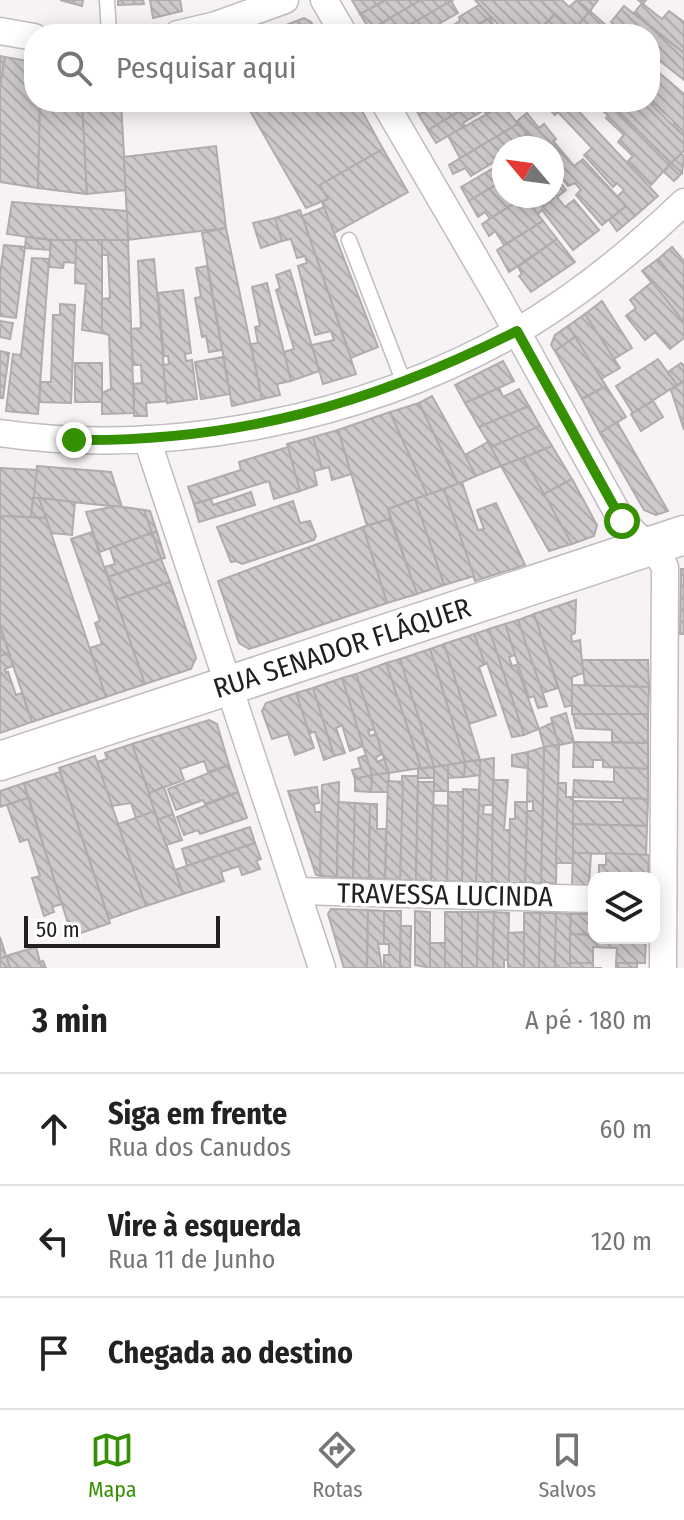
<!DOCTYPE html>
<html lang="pt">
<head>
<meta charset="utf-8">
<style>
  body { margin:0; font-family:"Fira Sans Condensed",sans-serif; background:#f6f6f6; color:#222 }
  .controls { position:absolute; right:24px; bottom:24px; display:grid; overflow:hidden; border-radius:16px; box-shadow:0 4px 20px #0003 }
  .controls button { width:72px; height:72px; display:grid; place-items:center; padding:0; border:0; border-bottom:2px solid #e0e0e0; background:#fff; color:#222; font:40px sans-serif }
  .compass { position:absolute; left:492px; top:136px; width:72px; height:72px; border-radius:50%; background:#fff; box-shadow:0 4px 20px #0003; rotate:299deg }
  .scale { position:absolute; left:24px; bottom:20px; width:196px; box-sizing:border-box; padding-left:8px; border:4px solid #211f21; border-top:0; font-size:22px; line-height:28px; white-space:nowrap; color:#211f21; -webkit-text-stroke:6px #fff; paint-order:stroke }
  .stop { position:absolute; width:24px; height:24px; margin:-18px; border:6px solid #359002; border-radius:50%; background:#fff }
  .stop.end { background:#359002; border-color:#fff; box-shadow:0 2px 8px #0008 }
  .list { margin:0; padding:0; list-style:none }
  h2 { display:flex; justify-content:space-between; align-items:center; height:104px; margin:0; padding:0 32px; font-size:34px }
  h2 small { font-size:26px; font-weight:400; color:#767676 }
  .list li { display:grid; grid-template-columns:52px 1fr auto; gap:24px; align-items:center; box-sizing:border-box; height:112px; padding:0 32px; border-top:2px solid #e0e0e0 }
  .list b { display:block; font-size:30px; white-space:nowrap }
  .list p { margin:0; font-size:26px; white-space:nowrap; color:#767676 }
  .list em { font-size:26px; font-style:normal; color:#767676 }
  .icon { flex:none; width:44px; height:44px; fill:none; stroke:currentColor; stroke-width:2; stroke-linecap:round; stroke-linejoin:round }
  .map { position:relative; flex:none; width:684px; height:968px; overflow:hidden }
  .search { position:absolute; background:#fff; box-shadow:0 4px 20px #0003; left:24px; right:24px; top:24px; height:88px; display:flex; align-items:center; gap:20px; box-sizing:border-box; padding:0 28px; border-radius:32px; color:#767676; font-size:30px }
  .sheet { height:440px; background:#fff }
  nav { display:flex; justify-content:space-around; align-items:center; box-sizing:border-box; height:112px; border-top:2px solid #e0e0e0; background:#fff; font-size:22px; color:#767676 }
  nav a { display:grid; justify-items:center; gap:4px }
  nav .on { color:#359002 }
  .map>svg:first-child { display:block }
  .building { fill:url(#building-back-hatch); stroke:#afabae; stroke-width:2 }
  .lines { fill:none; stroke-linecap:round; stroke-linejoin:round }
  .lane-casing { stroke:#c0bcbf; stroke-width:17 }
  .street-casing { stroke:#c0bcbf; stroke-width:29 }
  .secondary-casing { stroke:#c0bcbf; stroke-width:41 }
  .lane { stroke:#fff; stroke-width:14 }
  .street { stroke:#fff; stroke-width:26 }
  .secondary { stroke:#fff; stroke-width:38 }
  .route { stroke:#359002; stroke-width:10 }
  .labels { text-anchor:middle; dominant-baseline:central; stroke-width:7; stroke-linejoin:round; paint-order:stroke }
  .street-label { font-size:28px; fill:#211f21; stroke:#fff }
</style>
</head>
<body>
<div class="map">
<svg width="684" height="968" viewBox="0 0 684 968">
  <defs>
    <pattern id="building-back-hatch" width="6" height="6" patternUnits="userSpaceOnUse" patternTransform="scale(2)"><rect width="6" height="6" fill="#cdc8cc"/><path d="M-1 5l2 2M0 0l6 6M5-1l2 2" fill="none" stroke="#b0abaf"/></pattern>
  </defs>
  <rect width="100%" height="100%" fill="#f7f2f6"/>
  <g class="building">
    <polygon points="60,0 83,0 82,6"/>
    <polygon points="118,0 143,0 144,4 118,5"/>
    <polygon points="150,0 180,0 182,11 153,18"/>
    <polygon points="352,0 386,0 360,14"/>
    <polygon points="386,0 421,0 370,30 360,14"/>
    <polygon points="421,0 453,0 394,34 373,34 370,30"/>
    <polygon points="475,0 540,0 555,14 535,34 507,34"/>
    <polygon points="540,0 562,0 569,7 577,0 590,11 573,31"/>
    <polygon points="577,0 598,0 590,11"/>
    <polygon points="638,0 646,0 643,4 662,19 669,11 684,22 684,53 634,13 642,3"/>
    <polygon points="451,1 458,13 421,34 394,34"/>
    <polygon points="479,5 491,17 461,34 438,34 460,21 459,17"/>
    <polygon points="624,6 684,53 684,80 650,53 650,34 626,34 611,22"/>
    <polygon points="590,11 609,28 603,34 577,34 573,31"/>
    <polygon points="555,14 573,31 570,34 538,32"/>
    <polygon points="304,18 311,22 318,34 263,34"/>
    <polygon points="490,18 497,31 492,34 461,34"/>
    <polygon points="0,56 5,57 0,87"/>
    <polygon points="5,57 34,62 34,102 40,102 38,188 0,182 0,87"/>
    <polygon points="650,65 684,94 684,136 673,125 675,123 650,100"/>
    <polygon points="40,102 82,102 87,194 38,188"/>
    <polygon points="82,102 121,102 126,190 87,194"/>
    <polygon points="245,102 357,102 383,149 320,185 328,199 306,208"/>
    <polygon points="411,102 441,102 419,115"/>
    <polygon points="441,102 475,102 428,130 419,115"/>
    <polygon points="475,102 501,102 503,105 486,114 484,110 463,123 465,126 436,143 428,130"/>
    <polygon points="547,102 570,102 658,196 635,216 617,197 624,190 617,183 613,187 584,155 592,148 558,112 555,115 545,105"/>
    <polygon points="622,102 649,102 684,136 684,151 671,163 615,109"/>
    <polygon points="610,103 671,163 651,185 628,161 633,156 618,142 624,135 606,118 608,115 603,111"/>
    <polygon points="503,105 518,124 460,158 448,136"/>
    <polygon points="527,113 539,128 544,124 556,139 553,141 574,166 583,159 626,206 602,225 576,195 581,190 575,183 568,186 552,165 552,148 538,148 516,122"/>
    <polygon points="518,124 527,134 504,148 504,152 494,158 497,160 471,176 465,168 453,174 449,165"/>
    <polygon points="216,146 226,228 128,240 124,157"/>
    <polygon points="383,149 408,192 334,233 322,202 328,199 320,185"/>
    <polygon points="681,154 684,156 682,173 671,163"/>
    <polygon points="504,162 504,180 469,201 461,187"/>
    <polygon points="671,163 682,173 674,181 664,172"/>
    <polygon points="556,177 566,190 557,197 565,207 574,200 599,230 573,250 542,210 538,214 524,197 536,196 544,206 554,198 552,195 552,180"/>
    <polygon points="504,180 504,196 527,196 490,219 485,212 478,217 469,201"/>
    <polygon points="524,197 543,221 504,245 495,231 489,236 482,224"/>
    <polygon points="12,202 127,211 128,240 51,240 7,234"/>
    <polygon points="626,206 635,216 617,231 609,220"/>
    <polygon points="324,207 378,347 351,358 302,216"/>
    <polygon points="300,210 356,374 323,384 312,345 334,340 331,331 315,335 298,266 307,263 305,256 297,258 291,239 282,241 275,218"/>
    <polygon points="275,218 282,241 261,248 253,223"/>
    <polygon points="543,221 557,239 509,272 497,250"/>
    <polygon points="226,228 262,399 232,406 202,233"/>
    <polygon points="26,237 51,240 50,250 25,248"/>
    <polygon points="557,239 575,262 531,292 519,276 522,274 518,267"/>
    <polygon points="51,240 76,240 76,263 64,262 63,268 49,267"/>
    <polygon points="76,240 102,240 102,333 82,330 86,284 75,283"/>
    <polygon points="102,240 128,240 134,413 102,414 102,393 111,389 109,335 102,333 102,299 110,298 108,255 102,255"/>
    <polygon points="4,245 25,247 16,318 0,316 0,275"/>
    <polygon points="672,247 684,261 684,290 658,259"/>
    <polygon points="32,258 49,259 38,414 6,411 13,354 21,355"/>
    <polygon points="154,259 167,401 146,403 147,416 134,416 134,384 142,383 141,365 133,365 131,329 141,328 138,261"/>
    <polygon points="658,259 684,290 684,322 642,271"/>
    <polygon points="207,266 222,350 209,352 206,336 202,337 195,298 201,297 196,268"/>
    <polygon points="290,270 319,371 291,381 284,352 294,349 276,290 280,288 276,275"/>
    <polygon points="652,282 684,322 684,338 670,349 655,332 645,340 626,316 636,308 630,300"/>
    <polygon points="267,283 291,381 277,384 280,395 262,399 251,344 258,343 255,327 260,326 252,287"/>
    <polygon points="183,290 191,353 185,354 186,361 192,360 197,399 167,403 163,365 169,364 168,356 164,356 158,293"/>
    <polygon points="602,301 632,348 614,359 585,314"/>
    <polygon points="60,304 75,305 71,403 39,402 41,382 51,382 53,315 60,315"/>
    <polygon points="585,314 620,368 601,379 568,326"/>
    <polygon points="0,321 13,323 10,339 0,337"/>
    <polygon points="568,326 575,337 555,351 551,345 555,335"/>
    <polygon points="575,337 606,386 582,399 555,351"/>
    <polygon points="0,351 9,353 3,398 0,398"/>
    <polygon points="223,357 230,394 201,399 195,362"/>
    <polygon points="658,359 677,385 633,413 616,386"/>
    <polygon points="503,361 514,381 465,403 455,385"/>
    <rect x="75" y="363" width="27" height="39"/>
    <polygon points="681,363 684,366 684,381 677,385 668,372"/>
    <polygon points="684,381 684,430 671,390"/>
    <polygon points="606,386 626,417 600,433 582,399"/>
    <polygon points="499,388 503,397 519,389 529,406 479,427 465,403"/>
    <polygon points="432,396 465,455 476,476 458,484 419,403"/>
    <polygon points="653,401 663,417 641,431 631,414"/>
    <polygon points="419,403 458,484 427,495 390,412"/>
    <polygon points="529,406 540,426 491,447 479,427"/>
    <polygon points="390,412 427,495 388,509 390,519 367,526 338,430"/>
    <polygon points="617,422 668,511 656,515 644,510 600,433"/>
    <polygon points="540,426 552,446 501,466 491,447"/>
    <polygon points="338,430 351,474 332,480 329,467 322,469 313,437"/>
    <polygon points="313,437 322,469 314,471 317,485 300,491 287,444"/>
    <polygon points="488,442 501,466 476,476 465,455"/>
    <polygon points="552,446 572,479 544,494 523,458"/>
    <polygon points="288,447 300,491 274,499 269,481 194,504 188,487 241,470 239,462"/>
    <polygon points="523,458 544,494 572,544 549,551 501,466"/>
    <polygon points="37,466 111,472 122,507 33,498"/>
    <polygon points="0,468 37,470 31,517 0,516"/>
    <polygon points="572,479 597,525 594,536 572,544 544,494"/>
    <polygon points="462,482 478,530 484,529 477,510 496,503 525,565 475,581 444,489"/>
    <polygon points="444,489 474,576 444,585 415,499"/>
    <polygon points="251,492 255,505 199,522 194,504 211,499 213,505"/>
    <polygon points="33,498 39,498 46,518 31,517"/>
    <polygon points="39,498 75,502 72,535 51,533"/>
    <polygon points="415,499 444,585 417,594 388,509"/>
    <polygon points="293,501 300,523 310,521 316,536 314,540 242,564 236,561 231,562 217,527"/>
    <polygon points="116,506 144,510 152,533 100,552 86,512"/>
    <polygon points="144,510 150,511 157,532 152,533"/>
    <polygon points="0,516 46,518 106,697 32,722 0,626"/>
    <polygon points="390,519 417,594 387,603 363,527"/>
    <polygon points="363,527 387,603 249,649 239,643 218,581"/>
    <polygon points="92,532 145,684 106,697 90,648 102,644 95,623 100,621 71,539"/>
    <polygon points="157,532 165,558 161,559 152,533"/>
    <polygon points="152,533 161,559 108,577 105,567 115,564 110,548"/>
    <polygon points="161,559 170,582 116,600 108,577"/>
    <polygon points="681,569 684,569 684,634 680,634"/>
    <polygon points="170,582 196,658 191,669 145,684 116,600"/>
    <polygon points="576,600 575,633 571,635 572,642 580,640 583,673 572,677 572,705 565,707 534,614"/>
    <polygon points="534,614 558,688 542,693 518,620"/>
    <polygon points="518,620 547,706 538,708 534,696 529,698 505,624"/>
    <polygon points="505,624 515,655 509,657 512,666 516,665 539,729 524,735 489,629"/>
    <polygon points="0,626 9,653 0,656"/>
    <polygon points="489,629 524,735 512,737 487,663 485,664 474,634"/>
    <polygon points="474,634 485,664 479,667 496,715 469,724 444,644"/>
    <polygon points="444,644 469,724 480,760 465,762 430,649"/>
    <polygon points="430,649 465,762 434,767 400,659"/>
    <polygon points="9,653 13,666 5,669 6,673 8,672 16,695 22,693 32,722 0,733 0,656"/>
    <polygon points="400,659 434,767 421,768 386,663"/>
    <polygon points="582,660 648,660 649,687 585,686"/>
    <polygon points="386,663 421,768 389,773 374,729 356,674"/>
    <polygon points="356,674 374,729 368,731 370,736 376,734 382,754 376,757 377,762 384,759 389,773 372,775 342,678"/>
    <polygon points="342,678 363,746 350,751 342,725 336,728 345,753 334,756 313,688"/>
    <polygon points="572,685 649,687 648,714 572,714"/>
    <polygon points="313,688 334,756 324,760 315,732 309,733 296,693"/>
    <polygon points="296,693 314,748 295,755 288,734 272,739 262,711 266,703"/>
    <polygon points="566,713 574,742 559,745 551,718"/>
    <polygon points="573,714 648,714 648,743 612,742 612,730 576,728"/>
    <polygon points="209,720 217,724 229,765 208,772 204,761 180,769 184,780 149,793 132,744"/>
    <polygon points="552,723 559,745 544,747 539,729"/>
    <polygon points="574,742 648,743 648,769 603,767 603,760 593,760 593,767 573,767"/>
    <polygon points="132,744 155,811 136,818 131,803 112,806 97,762 107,759 105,753"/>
    <polygon points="559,745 556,883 541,883 544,747"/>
    <polygon points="544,747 541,883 525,883 527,811 533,811 533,801 527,802 528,752"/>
    <polygon points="528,752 528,768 512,766 512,755"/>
    <polygon points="366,755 372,775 355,779 352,770 361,768 358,758"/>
    <polygon points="95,756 146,906 109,919 59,768"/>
    <polygon points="494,758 493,805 484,805 483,814 493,815 492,882 476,882 480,760"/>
    <polygon points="480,760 480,775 464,777 465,762"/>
    <polygon points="465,762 464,777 448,778 448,765"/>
    <polygon points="229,765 238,792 205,804 203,800 176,810 168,789"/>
    <polygon points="448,765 448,791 434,791 434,767"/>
    <polygon points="434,767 434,778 418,778 418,769"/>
    <polygon points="614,767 648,769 648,799 573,797 574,780 614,782"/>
    <polygon points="60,772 110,923 72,936 24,783"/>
    <polygon points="389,773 388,792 371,792 372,775"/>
    <polygon points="372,775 371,792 355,791 355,779"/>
    <polygon points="402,776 418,776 416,880 400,880"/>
    <polygon points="493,780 508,780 504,830 510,830 509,883 492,882"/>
    <polygon points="388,781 403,782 400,880 385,879"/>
    <polygon points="339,782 337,877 320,876 322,785"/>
    <polygon points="418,782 434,782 431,881 416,880"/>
    <polygon points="24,783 28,798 0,807 0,791"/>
    <polygon points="558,783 566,783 566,797 573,797 573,863 556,863"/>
    <polygon points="164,787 173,814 157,820 149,793"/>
    <polygon points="317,787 319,803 314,804 315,812 321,812 320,876 316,875 288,791"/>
    <polygon points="463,789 479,790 476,882 462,882"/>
    <polygon points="238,792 247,818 200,834 198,830 184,835 177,817"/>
    <polygon points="448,792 463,792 462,882 447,881"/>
    <polygon points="28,798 62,904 52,907 54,912 44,916 32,878 40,876 28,839 20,842 7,805"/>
    <polygon points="623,798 648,799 647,826 573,824 573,801 623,802"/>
    <polygon points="338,802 355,803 353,878 337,877"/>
    <polygon points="515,802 527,802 525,883 509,883 510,819 515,819"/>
    <polygon points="355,803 370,804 369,878 353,878"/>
    <polygon points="370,804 377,804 377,829 386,829 385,879 369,878"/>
    <polygon points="433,805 448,806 447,881 431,881"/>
    <polygon points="155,811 183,894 146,906 118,824"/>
    <polygon points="173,814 182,840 166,845 157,820"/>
    <polygon points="573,824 647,826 646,855 573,853"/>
    <polygon points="250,827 255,843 187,866 182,849"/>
    <polygon points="255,843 261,859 256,861 260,869 242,875 239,866 221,872 224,881 183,894 175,870"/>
    <polygon points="573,853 591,853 589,886 572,885"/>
    <polygon points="606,853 649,855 648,878 599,878 599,865 606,865"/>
    <polygon points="331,909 368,910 367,968 344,968 328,914"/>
    <polygon points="368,910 384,911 384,944 378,944 382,968 367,968"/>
    <polygon points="384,911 401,911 400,968 384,968 384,955 389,955 389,944 384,944"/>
    <polygon points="415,911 430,912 430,968 415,965"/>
    <rect x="445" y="912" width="17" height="56"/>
    <polygon points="462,912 478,912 477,968 462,968"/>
    <polygon points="478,912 494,912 493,968 477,968"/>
    <polygon points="494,912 509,913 508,960 504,960 504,968 493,968"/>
    <polygon points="524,913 540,913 539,968 524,968"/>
    <polygon points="540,913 556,913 555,968 539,968"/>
    <polygon points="556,913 571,914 570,968 555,968"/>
    <polygon points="571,914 594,914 594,935 570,934"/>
    <polygon points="401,926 411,926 410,968 400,968"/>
    <polygon points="524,932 524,968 508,968 508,933"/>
    <polygon points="570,934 594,935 594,938 646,938 645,963 616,963 617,948 593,947 593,963 570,963"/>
    <polygon points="0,937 6,956 0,959"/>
    <rect x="430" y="943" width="15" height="25"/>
    <polygon points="36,947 40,962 43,961 46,968 10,968 6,956"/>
    <polygon points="6,956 10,968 0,968 0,959"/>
    <polygon points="570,963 593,963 593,968 602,968 570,968"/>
    <rect x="616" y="963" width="21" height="5"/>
  </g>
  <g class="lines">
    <defs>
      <g id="lane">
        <polyline points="107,0 109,34"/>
        <polyline points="349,240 404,383"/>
      </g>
      <g id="street">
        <polyline points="324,0 344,34"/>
        <polyline points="0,31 34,37"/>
        <polyline points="178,34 216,25 285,0"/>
        <polyline points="384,102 496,294 622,521 659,557 665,567 663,968"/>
        <path d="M 0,433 C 173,458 364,418 516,332 C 576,297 634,250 684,202"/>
        <polyline points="147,439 322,968"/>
        <polyline points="297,891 594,899"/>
      </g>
      <polyline id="secondary" points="0,761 684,535"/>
    </defs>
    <use href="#lane" class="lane-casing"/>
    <use href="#street" class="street-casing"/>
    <use href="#secondary" class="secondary-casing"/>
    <use href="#lane" class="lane"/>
    <use href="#street" class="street"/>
    <use href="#secondary" class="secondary"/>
  </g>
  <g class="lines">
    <path class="route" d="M 74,440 C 238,442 371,404 517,331 L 622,521"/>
  </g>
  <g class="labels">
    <g class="street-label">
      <text transform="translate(342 648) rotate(-18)">RUA SENADOR FLÁQUER</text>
      <text transform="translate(445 895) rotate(1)">TRAVESSA LUCINDA</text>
    </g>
  </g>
</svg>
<div class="controls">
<button><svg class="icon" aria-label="layers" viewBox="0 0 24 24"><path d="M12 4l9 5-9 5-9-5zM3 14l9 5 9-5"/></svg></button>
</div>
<svg class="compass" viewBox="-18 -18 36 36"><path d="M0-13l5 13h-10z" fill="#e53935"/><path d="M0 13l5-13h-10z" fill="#767676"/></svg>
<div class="scale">50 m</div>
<div class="stop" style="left:622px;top:521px"></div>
<div class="stop end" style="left:74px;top:440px"></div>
<div class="search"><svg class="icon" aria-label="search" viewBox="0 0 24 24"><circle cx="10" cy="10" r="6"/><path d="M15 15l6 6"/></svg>Pesquisar aqui</div>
</div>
<section class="sheet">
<h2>3 min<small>A pé · 180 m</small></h2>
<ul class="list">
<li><svg class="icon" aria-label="ahead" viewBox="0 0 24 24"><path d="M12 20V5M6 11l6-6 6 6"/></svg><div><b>Siga em frente</b><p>Rua dos Canudos</p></div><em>60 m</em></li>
<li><svg class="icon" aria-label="left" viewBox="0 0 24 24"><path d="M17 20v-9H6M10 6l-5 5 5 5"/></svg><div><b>Vire à esquerda</b><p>Rua 11 de Junho</p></div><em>120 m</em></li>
<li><svg class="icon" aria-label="arrive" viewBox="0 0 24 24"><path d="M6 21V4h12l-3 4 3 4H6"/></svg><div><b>Chegada ao destino</b></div></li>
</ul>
</section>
<nav>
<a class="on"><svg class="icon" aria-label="map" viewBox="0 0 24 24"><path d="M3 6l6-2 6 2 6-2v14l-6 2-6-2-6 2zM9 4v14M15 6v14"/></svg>Mapa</a>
<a><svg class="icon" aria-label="directions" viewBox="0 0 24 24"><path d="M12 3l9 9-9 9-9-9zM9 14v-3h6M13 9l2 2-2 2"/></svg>Rotas</a>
<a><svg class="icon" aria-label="saved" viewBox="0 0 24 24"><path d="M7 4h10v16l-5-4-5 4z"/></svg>Salvos</a>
</nav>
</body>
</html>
